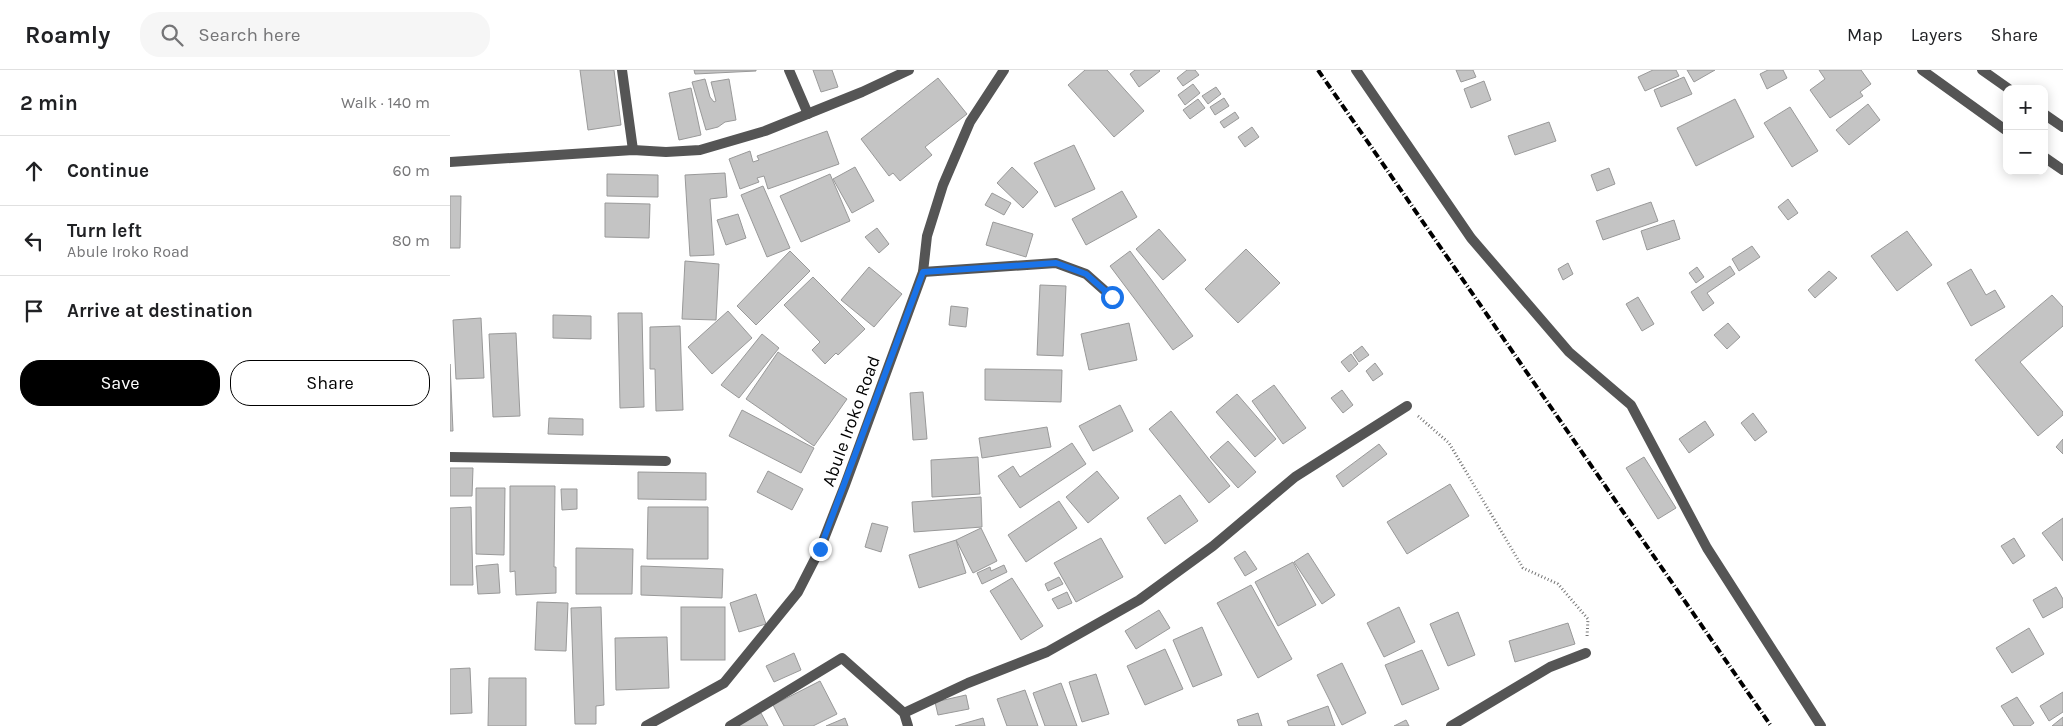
<!DOCTYPE html>
<html lang="en">
<head>
<meta charset="utf-8">
<style>
  body { margin:0; font-family:Karla,sans-serif; background:#f6f6f6; color:#202124 }
  .controls { position:absolute; right:15px; top:15px; display:grid; overflow:hidden; border-radius:10px; box-shadow:0 2px 12px #0003 }
  .controls button { width:45px; height:45px; display:grid; place-items:center; padding:0; border:0; border-bottom:1px solid #e0e0e0; background:#fff; color:#202124; font:25px sans-serif }
  .stop { position:absolute; width:15px; height:15px; margin:-11px; border:4px solid #1a73e8; border-radius:50%; background:#fff }
  .stop.end { background:#1a73e8; border-color:#fff; box-shadow:0 1px 5px #0008 }
  .list { margin:0; padding:0; list-style:none }
  h2 { display:flex; justify-content:space-between; align-items:center; height:65px; margin:0; padding:0 20px; font-size:21px }
  h2 small { font-size:16px; font-weight:400; color:#757577 }
  .list li { display:grid; grid-template-columns:32px 1fr auto; gap:15px; align-items:center; box-sizing:border-box; height:70px; padding:0 20px; border-top:1px solid #e0e0e0 }
  .list b { display:block; font-size:19px; white-space:nowrap }
  .list p { margin:0; font-size:16px; white-space:nowrap; color:#757577 }
  .list em { font-size:16px; font-style:normal; color:#757577 }
  .actions { display:flex; gap:10px; padding:15px 20px }
  .actions a { flex:1; padding:11px 0; border:1px solid #000; border-radius:20px; text-align:center; font-size:18px; color:#000 }
  .actions .main { background:#000; color:#fff }
  .icon { flex:none; width:28px; height:28px; fill:none; stroke:currentColor; stroke-width:2; stroke-linecap:round; stroke-linejoin:round }
  .map { position:relative; flex:none; width:1613px; height:656px; overflow:hidden }
  header { display:flex; align-items:center; gap:30px; box-sizing:border-box; height:70px; padding:0 25px; background:#fff; border-bottom:1px solid #e0e0e0 }
  header strong { font-size:24px }
  nav { display:flex; gap:28px; margin-inline-start:auto; font-size:18px }
  .search { width:350px; height:45px; background:#f6f6f6; display:flex; align-items:center; gap:12px; box-sizing:border-box; padding:0 18px; border-radius:20px; color:#757577; font-size:19px }
  main { display:flex }
  aside { flex:1; background:#fff }
  .map>svg:first-child { display:block }
  .building { fill:#c4c4c4; stroke:#999 }
  .lines { fill:none; stroke-linecap:round; stroke-linejoin:round }
  .path { stroke:#777; stroke-width:3; stroke-dasharray:1 2.5; stroke-linecap:butt }
  .minor { stroke:#555; stroke-width:10 }
  .tertiary { stroke:#555; stroke-width:10 }
  .rail { stroke:#000; stroke-width:4; stroke-dasharray:8 2.5 1 2.5; stroke-linecap:butt }
  .route { stroke:#1a73e8; stroke-width:6 }
  .labels { text-anchor:middle; dominant-baseline:central; stroke-width:5; stroke-linejoin:round; paint-order:stroke }
  .street-label { font-size:18px; fill:#000; stroke:#fff }
</style>
</head>
<body>
<header>
<strong>Roamly</strong>
<div class="search"><svg class="icon" aria-label="search" viewBox="0 0 24 24"><circle cx="10" cy="10" r="6"/><path d="M15 15l6 6"/></svg>Search here</div>
<nav><a>Map</a><a>Layers</a><a>Share</a></nav>
</header>
<main>
<aside>
<h2>2 min<small>Walk · 140 m</small></h2>
<ul class="list">
<li><svg class="icon" aria-label="ahead" viewBox="0 0 24 24"><path d="M12 20V5M6 11l6-6 6 6"/></svg><div><b>Continue</b></div><em>60 m</em></li>
<li><svg class="icon" aria-label="left" viewBox="0 0 24 24"><path d="M17 20v-9H6M10 6l-5 5 5 5"/></svg><div><b>Turn left</b><p>Abule Iroko Road</p></div><em>80 m</em></li>
<li><svg class="icon" aria-label="arrive" viewBox="0 0 24 24"><path d="M6 21V4h12l-3 4 3 4H6"/></svg><div><b>Arrive at destination</b></div></li>
</ul>
<div class="actions"><a class="main">Save</a><a>Share</a></div>
</aside>
<div class="map">
<svg width="1613" height="656" viewBox="0 0 1613 656">
  <rect width="100%" height="100%" fill="#fff"/>
  <g class="building">
    <polygon points="130,0 164,0 171,55 138,60"/>
    <polygon points="244,0 306,0 306,1 245,4"/>
    <polygon points="363,0 382,0 388,17 371,22"/>
    <polygon points="635,0 657,0 694,41 664,67 618,15"/>
    <polygon points="685,0 709,0 710,1 689,17 680,4"/>
    <polygon points="737,0 745,0 749,5 733,16 727,8"/>
    <polygon points="1006,0 1023,0 1026,7 1011,12"/>
    <polygon points="1203,0 1226,0 1229,6 1195,21 1188,7"/>
    <polygon points="1237,0 1265,0 1244,12"/>
    <polygon points="1318,0 1333,0 1337,8 1317,19 1310,4"/>
    <polygon points="1369,0 1411,0 1421,14 1410,22 1413,26 1380,48 1360,20 1375,9"/>
    <polygon points="1234,7 1242,24 1211,37 1204,20"/>
    <polygon points="488,8 517,44 475,77 482,85 450,111 443,103 439,106 411,69"/>
    <polygon points="255,9 260,27 264,32 266,31 261,12 279,9 286,50 275,52 268,57 256,60 242,12"/>
    <polygon points="1034,11 1041,30 1021,38 1014,19"/>
    <polygon points="743,14 750,23 735,35 728,25"/>
    <polygon points="766,17 771,24 758,34 752,26"/>
    <polygon points="241,18 251,65 229,70 219,23"/>
    <polygon points="774,28 779,36 765,45 760,37"/>
    <polygon points="748,29 755,38 740,49 733,40"/>
    <polygon points="1285,29 1304,67 1246,96 1227,58"/>
    <polygon points="1418,34 1430,50 1399,75 1386,60"/>
    <polygon points="1340,37 1368,81 1342,97 1314,53"/>
    <polygon points="785,42 789,48 774,58 770,52"/>
    <polygon points="1099,52 1106,71 1065,85 1058,66"/>
    <polygon points="802,57 809,67 795,77 788,67"/>
    <polygon points="377,61 389,94 318,119 314,106 307,108 309,112 290,119 279,89 300,81 303,92 309,90 307,86"/>
    <polygon points="624,75 645,119 605,137 584,93"/>
    <polygon points="405,97 424,131 402,143 383,109"/>
    <polygon points="562,97 588,122 573,138 547,113"/>
    <polygon points="1159,98 1165,114 1147,121 1141,105"/>
    <polygon points="275,103 277,127 260,129 264,185 240,186 235,105"/>
    <polygon points="157,104 208,105 208,127 157,126"/>
    <polygon points="380,104 400,151 351,172 330,126"/>
    <polygon points="313,116 340,178 317,187 291,125"/>
    <polygon points="672,121 687,147 636,175 622,149"/>
    <polygon points="542,123 561,133 554,145 535,135"/>
    <polygon points="0,126 11,126 10,178 0,178"/>
    <polygon points="1338,129 1348,143 1338,150 1328,137"/>
    <polygon points="1201,132 1208,151 1153,170 1146,151"/>
    <polygon points="155,133 200,134 199,168 155,167"/>
    <polygon points="288,144 296,168 276,175 267,150"/>
    <polygon points="1224,150 1230,169 1197,180 1191,161"/>
    <polygon points="543,152 583,164 576,187 536,175"/>
    <polygon points="427,158 439,174 429,183 415,167"/>
    <polygon points="709,159 736,190 713,210 686,179"/>
    <polygon points="1457,161 1482,195 1447,221 1421,186"/>
    <polygon points="1302,176 1310,187 1289,201 1282,189"/>
    <polygon points="796,179 830,213 788,253 755,219"/>
    <polygon points="340,181 360,201 306,255 287,236"/>
    <polygon points="680,181 743,266 723,280 660,196"/>
    <polygon points="235,191 269,194 266,250 232,249"/>
    <polygon points="1118,193 1123,204 1113,210 1108,199"/>
    <polygon points="1280,196 1285,204 1257,223 1264,233 1253,241 1241,222"/>
    <polygon points="419,197 452,224 424,257 391,230"/>
    <polygon points="1247,197 1254,207 1246,213 1239,203"/>
    <polygon points="1521,199 1536,225 1545,220 1555,237 1521,256 1497,213"/>
    <polygon points="1379,201 1387,208 1365,228 1358,220"/>
    <polygon points="363,207 415,259 388,285 386,283 375,294 362,280 370,272 334,235"/>
    <polygon points="590,215 616,216 613,286 587,285"/>
    <polygon points="1602,225 1613,237 1613,256 1570,292 1613,342 1613,345 1588,366 1525,290"/>
    <polygon points="1188,227 1204,254 1192,261 1176,234"/>
    <polygon points="501,236 518,238 516,257 499,255"/>
    <polygon points="278,241 302,268 262,304 238,277"/>
    <polygon points="168,243 192,243 194,337 170,338"/>
    <polygon points="103,245 141,246 141,269 103,268"/>
    <polygon points="31,248 34,308 6,309 3,250"/>
    <polygon points="679,253 687,290 639,300 631,264"/>
    <polygon points="1278,253 1290,267 1277,279 1264,265"/>
    <polygon points="230,256 233,340 206,341 205,299 200,299 200,257"/>
    <polygon points="66,263 70,346 43,347 39,264"/>
    <polygon points="312,264 329,278 289,328 271,315"/>
    <polygon points="912,276 919,285 909,292 903,283"/>
    <polygon points="328,282 397,329 364,376 296,329"/>
    <polygon points="901,284 908,294 899,302 891,292"/>
    <polygon points="925,293 933,304 923,311 916,301"/>
    <polygon points="0,294 3,361 0,361"/>
    <polygon points="535,299 612,300 611,332 535,330"/>
    <polygon points="824,315 856,358 833,374 802,331"/>
    <polygon points="892,320 903,335 893,343 881,328"/>
    <polygon points="473,322 477,369 463,370 460,323"/>
    <polygon points="787,324 826,369 805,387 766,342"/>
    <polygon points="670,335 683,361 643,381 629,356"/>
    <polygon points="292,340 364,378 351,403 279,366"/>
    <polygon points="721,341 780,416 759,433 699,359"/>
    <polygon points="1303,343 1317,362 1305,371 1291,353"/>
    <polygon points="99,348 133,349 133,365 98,364"/>
    <polygon points="1255,351 1264,365 1239,383 1229,369"/>
    <polygon points="597,357 601,377 532,388 529,368"/>
    <polygon points="1613,369 1613,384 1606,377"/>
    <polygon points="778,371 806,402 788,418 760,387"/>
    <polygon points="622,373 636,394 570,438 548,406 563,396 570,407"/>
    <polygon points="929,374 937,384 893,417 886,406"/>
    <polygon points="528,387 530,424 482,427 481,390"/>
    <polygon points="1194,387 1226,438 1208,449 1176,398"/>
    <polygon points="0,398 23,398 22,426 0,426"/>
    <polygon points="318,401 353,419 342,440 307,422"/>
    <polygon points="647,401 669,428 638,453 616,427"/>
    <polygon points="188,402 256,403 256,430 188,429"/>
    <polygon points="1000,414 1019,446 957,484 937,452"/>
    <polygon points="60,416 105,416 104,497 106,497 106,523 66,525 65,501 60,502"/>
    <polygon points="26,418 55,418 54,485 26,484"/>
    <polygon points="111,419 127,419 127,439 112,440"/>
    <polygon points="730,425 748,451 715,474 697,448"/>
    <polygon points="531,427 532,457 464,462 462,432"/>
    <polygon points="609,431 627,458 576,492 558,465"/>
    <polygon points="21,437 23,515 0,515 0,438"/>
    <polygon points="198,437 258,437 258,489 197,489"/>
    <polygon points="1613,448 1613,491 1592,463"/>
    <polygon points="422,453 438,457 431,482 415,477"/>
    <polygon points="531,458 547,491 523,503 506,470"/>
    <polygon points="651,468 673,507 626,532 604,493"/>
    <polygon points="1564,468 1575,486 1563,494 1551,476"/>
    <polygon points="506,470 516,503 469,518 459,485"/>
    <polygon points="126,478 183,479 182,524 126,524"/>
    <polygon points="795,481 807,499 795,506 784,488"/>
    <polygon points="858,483 885,525 872,534 844,492"/>
    <polygon points="843,492 866,535 828,556 805,512"/>
    <polygon points="48,494 50,523 28,524 26,496"/>
    <polygon points="554,495 557,502 532,514 527,503 540,497 541,501"/>
    <polygon points="191,496 273,499 272,528 191,525"/>
    <polygon points="609,507 613,514 598,521 595,514"/>
    <polygon points="562,508 593,556 571,570 540,521"/>
    <polygon points="801,515 842,589 808,608 767,533"/>
    <polygon points="1606,517 1613,529 1613,537 1593,548 1583,530"/>
    <polygon points="617,522 622,533 608,539 602,529"/>
    <polygon points="306,524 316,554 289,562 280,533"/>
    <polygon points="87,532 118,533 116,581 85,580"/>
    <polygon points="151,537 154,635 146,636 146,654 125,654 121,538"/>
    <rect x="231" y="537" width="44" height="53"/>
    <polygon points="949,537 965,572 934,587 917,553"/>
    <polygon points="709,540 720,558 686,579 675,561"/>
    <polygon points="1008,542 1025,585 998,596 980,554"/>
    <polygon points="1118,553 1125,574 1065,592 1059,571"/>
    <polygon points="752,557 772,605 743,617 723,570"/>
    <polygon points="1579,558 1594,584 1562,603 1546,578"/>
    <polygon points="217,567 219,618 166,620 165,568"/>
    <polygon points="715,579 733,619 695,635 677,596"/>
    <polygon points="972,580 989,619 952,635 935,595"/>
    <polygon points="344,583 351,600 324,612 316,596"/>
    <polygon points="892,593 916,643 892,655 867,605"/>
    <polygon points="20,598 22,643 0,644 0,599"/>
    <polygon points="646,604 659,644 632,652 619,612"/>
    <polygon points="39,608 76,608 76,656 38,656"/>
    <polygon points="370,611 387,644 363,656 334,656 323,635"/>
    <polygon points="611,613 627,656 595,656 583,623"/>
    <polygon points="575,620 588,656 557,656 547,629"/>
    <polygon points="1613,622 1613,642 1599,651 1590,636"/>
    <polygon points="516,625 519,639 488,645 485,632"/>
    <polygon points="1567,627 1584,653 1580,656 1564,656 1551,636"/>
    <polygon points="878,636 885,656 839,656 837,651"/>
    <polygon points="311,643 318,656 287,656"/>
    <polygon points="808,643 812,656 789,656 787,650"/>
    <polygon points="1613,647 1613,656 1602,656"/>
    <polygon points="395,648 398,656 376,656"/>
    <polygon points="533,648 535,656 505,656"/>
    <polygon points="956,650 959,656 944,656"/>
  </g>
  <g class="lines">
    <polyline class="path" points="968,346 999,373 1073,498 1108,514 1138,549 1137,567"/>
    <g class="minor">
      <polyline points="172,0 183,80"/>
      <polyline points="339,0 358,44"/>
      <polyline points="906,0 1021,168 1119,282 1181,335 1257,478 1371,656"/>
      <polyline points="1472,0 1557,61"/>
      <polyline points="1532,0 1559,19"/>
      <polyline points="1594,44 1613,57"/>
      <polyline points="1594,87 1613,100"/>
      <polyline points="0,92 183,80 216,82 250,80 315,61 412,22 459,0"/>
      <polyline points="473,202 606,193 636,204 662,227"/>
      <polyline points="0,387 216,391"/>
      <polyline points="454,643 518,613 597,582 689,530 763,476 845,407 957,336"/>
      <polyline points="280,656 392,588 454,643 458,656"/>
      <polyline points="1001,656 1100,597 1136,583"/>
    </g>
    <polyline class="tertiary" points="196,656 274,613 348,522 370,479 395,415 473,202 477,166 493,115 520,52 554,0"/>
    <polyline class="rail" points="868,0 1321,656"/>
  </g>
  <g class="lines">
    <polyline class="route" points="370,479 473,202 606,193 636,204 662,227"/>
  </g>
  <g class="labels">
    <g class="street-label">
      <text transform="translate(401 351) rotate(-70)">Abule Iroko Road</text>
    </g>
  </g>
</svg>
<div class="controls">
<button>+</button>
<button>−</button>
</div>
<div class="stop" style="left:662px;top:227px"></div>
<div class="stop end" style="left:370px;top:479px"></div>
</div>
</main>
</body>
</html>
